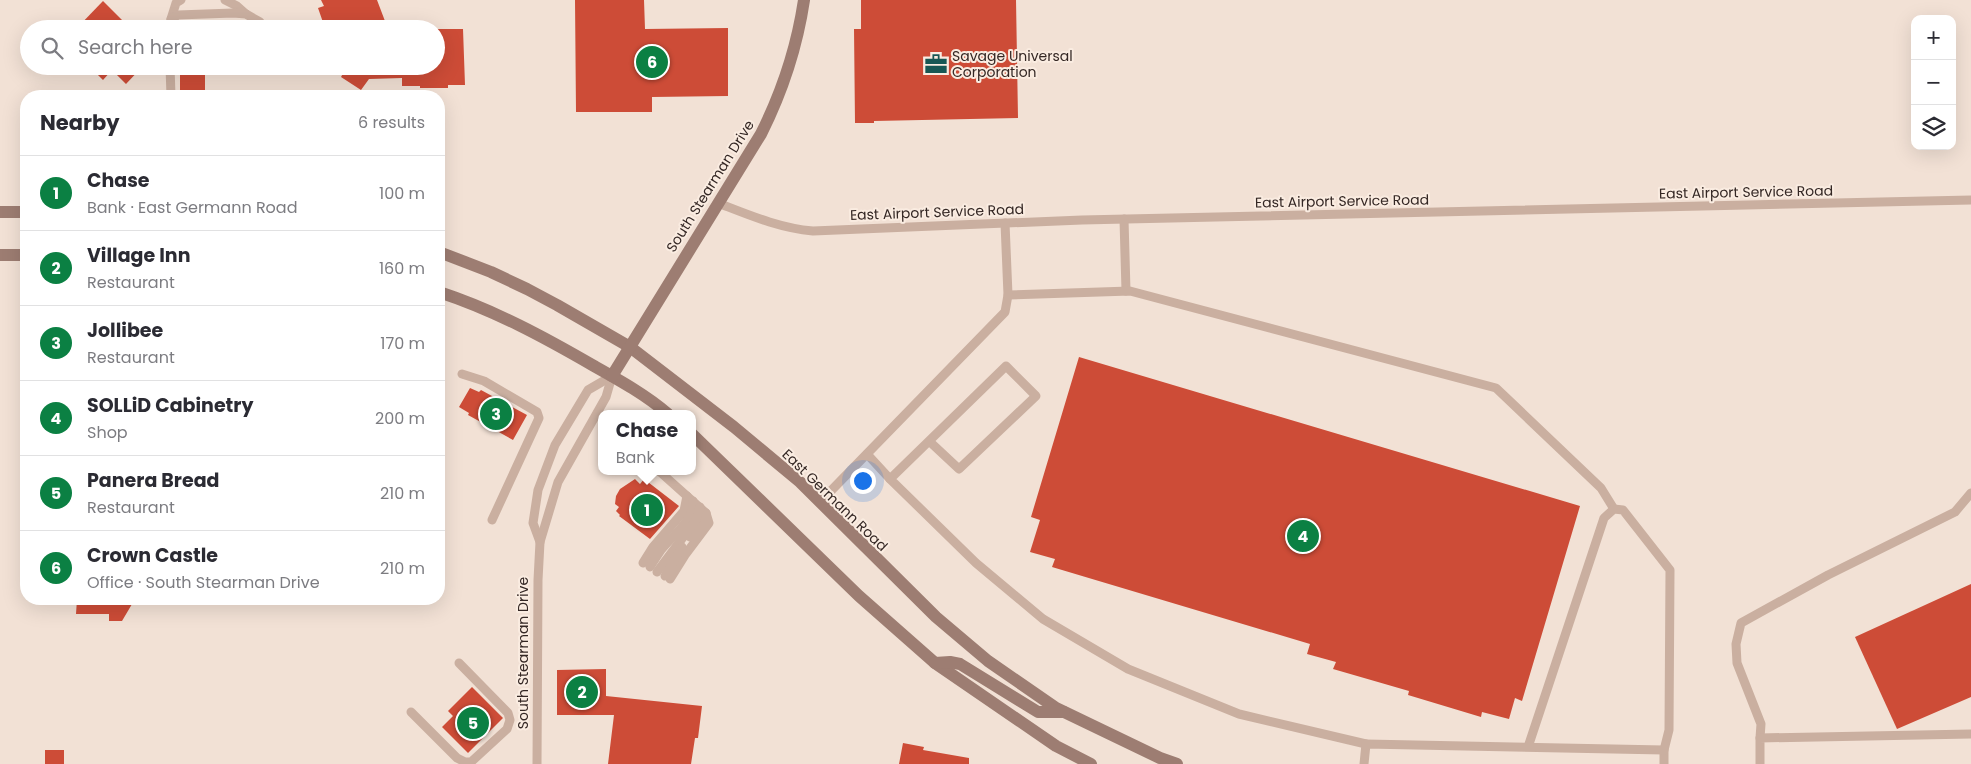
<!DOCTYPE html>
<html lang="en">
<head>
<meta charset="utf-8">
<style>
  body { margin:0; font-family:Poppins,sans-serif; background:#f7f7f7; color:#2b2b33 }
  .controls { position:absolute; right:15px; top:15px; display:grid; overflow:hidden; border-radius:10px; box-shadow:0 5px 20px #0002 }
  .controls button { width:45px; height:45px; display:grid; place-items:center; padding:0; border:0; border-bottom:1px solid #e1e1e2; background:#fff; color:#2b2b33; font:25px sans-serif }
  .you { position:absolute; left:862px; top:480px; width:18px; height:18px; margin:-12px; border:4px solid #fff; border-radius:50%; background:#1a73e8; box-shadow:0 0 0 8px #1a73e833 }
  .badge { display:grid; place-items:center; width:32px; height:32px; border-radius:50%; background:#0b8043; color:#fff; font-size:16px; font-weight:700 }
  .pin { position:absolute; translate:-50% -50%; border:2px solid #fff; box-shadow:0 1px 5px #0006 }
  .popup { position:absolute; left:598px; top:410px; width:98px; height:65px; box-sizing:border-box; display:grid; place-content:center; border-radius:10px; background:#fff; filter:drop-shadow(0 1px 4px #0005); font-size:16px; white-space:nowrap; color:#7c7c81 }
  .popup b { font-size:19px; color:#2b2b33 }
  .popup::after { content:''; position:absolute; left:50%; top:100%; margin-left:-10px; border:10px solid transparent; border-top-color:#fff }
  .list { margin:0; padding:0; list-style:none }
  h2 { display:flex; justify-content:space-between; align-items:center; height:65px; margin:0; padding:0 20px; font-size:21px }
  h2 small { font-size:16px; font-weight:400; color:#7c7c81 }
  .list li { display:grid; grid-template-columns:32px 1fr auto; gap:15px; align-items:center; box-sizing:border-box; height:75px; padding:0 20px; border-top:1px solid #e1e1e2 }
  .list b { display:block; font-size:19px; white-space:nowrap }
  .list p { margin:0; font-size:16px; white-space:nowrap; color:#7c7c81 }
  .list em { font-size:16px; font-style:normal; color:#7c7c81 }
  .icon { flex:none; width:28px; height:28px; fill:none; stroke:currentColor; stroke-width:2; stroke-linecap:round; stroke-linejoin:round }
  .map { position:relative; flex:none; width:1971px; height:764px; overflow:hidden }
  .search { position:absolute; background:#fff; box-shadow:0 5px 20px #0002; left:20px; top:20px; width:425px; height:55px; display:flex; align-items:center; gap:12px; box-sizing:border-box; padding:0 18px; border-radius:28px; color:#7c7c81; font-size:19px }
  .panel { position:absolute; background:#fff; box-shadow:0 5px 20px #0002; left:20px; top:90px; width:425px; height:515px; border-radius:20px }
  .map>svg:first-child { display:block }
  .building { fill:#cd4c37 }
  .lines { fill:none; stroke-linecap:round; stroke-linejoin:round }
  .lane { stroke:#caafa0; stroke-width:9 }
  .secondary { stroke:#9d7d72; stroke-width:12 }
  .labels { text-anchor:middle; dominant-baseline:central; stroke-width:4; stroke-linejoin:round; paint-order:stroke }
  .poi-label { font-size:14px; fill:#342724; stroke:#faece1; text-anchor:start }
  .street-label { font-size:14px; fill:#342724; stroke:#faece1 }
</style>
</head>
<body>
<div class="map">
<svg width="1971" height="764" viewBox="0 0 1971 764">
  <rect width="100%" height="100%" fill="#f2e1d5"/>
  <g class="building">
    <polygon points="321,0 377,0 388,29 336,29 334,24 325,28 318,8 324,6"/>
    <polygon points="575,0 644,0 645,29 728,28 728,96 652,97 652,112 576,112"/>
    <polygon points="861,0 1016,0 1018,118 874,121 874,123 855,123 854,29 861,29"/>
    <polygon points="103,1 131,29 76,29"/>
    <polygon points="436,29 463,29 465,85 448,85 448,88 420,88 420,86 402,86 402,78 369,79 361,90 341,77 347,66 436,66"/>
    <polygon points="89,66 143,66 126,84 112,70 103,80"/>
    <rect x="180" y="66" width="25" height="30"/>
    <polygon points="1079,357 1580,506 1522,701 1515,698 1509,719 1482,712 1481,717 1408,695 1409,691 1333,669 1336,662 1307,654 1310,644 1052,567 1055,559 1030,552 1040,520 1031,517"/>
    <polygon points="470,388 479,392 481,390 527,415 513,440 468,415 469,413 459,407"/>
    <polygon points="635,479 640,484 644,479 679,506 650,539 619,516 620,515 616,511 619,507 615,504 616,496 620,489"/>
    <polygon points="1971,584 1971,697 1897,729 1855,637"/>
    <polygon points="77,599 135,599 122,621 109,621 109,614 76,614"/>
    <polygon points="606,669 606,696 702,706 698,738 695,738 691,764 608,764 614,715 557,715 557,670"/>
    <polygon points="472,687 503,718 468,753 442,727 453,716 448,711"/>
    <polygon points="903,743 924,747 923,750 969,758 969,764 899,764"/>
    <rect x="45" y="750" width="19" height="14"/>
  </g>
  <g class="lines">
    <g class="lane">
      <polyline points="225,0 237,6 246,14"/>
      <polyline points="171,19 176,3 181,0"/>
      <polyline points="170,29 171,19 178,15 233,13 246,14 260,22"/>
      <polyline points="170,66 171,96"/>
      <path d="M 718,203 C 749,215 779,228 813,231 L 1082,220 L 1971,200"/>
      <polyline points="1124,219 1126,291"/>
      <polyline points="1008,295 1130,291 1496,388 1601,488 1614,509"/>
      <polyline points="462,374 484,381 537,412 539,418 492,520"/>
      <polyline points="929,441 959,469 1036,396 1006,366 890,479 976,563 1043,619 1128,669 1239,714 1366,744"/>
      <polyline points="867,454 890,479"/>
      <polyline points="659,471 706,513 709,523 685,555 670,579"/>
      <polyline points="820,502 1005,312 1008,295 1005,223"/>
      <polyline points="690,537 703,522 706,513"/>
      <polyline points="540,542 533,523 538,490 555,445 588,390 612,376"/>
      <polyline points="643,563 653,547 684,511 687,496"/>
      <path d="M 650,567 C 653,562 657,556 661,550 C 670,538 696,518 693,501"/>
      <polyline points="657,572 696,520 700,507"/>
      <polyline points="665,576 682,547"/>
      <polyline points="411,712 457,758 465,762 471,762 507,729 510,720 508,713 459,663"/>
      <polyline points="1760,738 1761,724 1737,663 1736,644 1741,623 1828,575 1955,512 1971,493"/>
      <polyline points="1664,750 1664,764"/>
      <polyline points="537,764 538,580 540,542 558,482 606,397 612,376"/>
      <polyline points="1364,764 1366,744 1664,750 1669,730 1670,570 1623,510 1614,509 1604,518 1528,747"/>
      <polyline points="1760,764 1760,738 1971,734"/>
    </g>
    <g class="secondary">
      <polyline points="0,212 26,212"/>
      <polyline points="439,252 491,272 527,289 557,305 630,347 734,427 800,482 936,617 988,661 1056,708 1160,758 1177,764"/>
      <polyline points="0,255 26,255"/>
      <path d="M 439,292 C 494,310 544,337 594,366 C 619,380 646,395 668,414"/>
      <path d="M 612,376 L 761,134 C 782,92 797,47 804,0"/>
      <polyline points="692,434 859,596 935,663 1056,746 1091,764"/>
      <polyline points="935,663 950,662 960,664 1038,712 1064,712"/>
    </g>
  </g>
  <defs>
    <symbol id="office-bare" viewBox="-9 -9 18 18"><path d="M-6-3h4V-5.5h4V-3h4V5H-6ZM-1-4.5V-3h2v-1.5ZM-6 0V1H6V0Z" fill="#185754" stroke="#faece1" stroke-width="2.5" paint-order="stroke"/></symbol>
  </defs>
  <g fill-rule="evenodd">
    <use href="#office-bare" x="920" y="48" width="32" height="32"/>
  </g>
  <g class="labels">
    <g class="poi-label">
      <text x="952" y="56">Savage Universal<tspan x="952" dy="16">Corporation</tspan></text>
    </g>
    <g class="street-label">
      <text transform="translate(710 186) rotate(-58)">South Stearman Drive</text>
      <text transform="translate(1746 192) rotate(-1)">East Airport Service Road</text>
      <text transform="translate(1342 201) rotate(-1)">East Airport Service Road</text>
      <text transform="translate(937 212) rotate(-2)">East Airport Service Road</text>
      <text transform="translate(835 500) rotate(44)">East Germann Road</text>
      <text transform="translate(523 653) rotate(-90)">South Stearman Drive</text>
    </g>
  </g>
</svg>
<div class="controls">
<button>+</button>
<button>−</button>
<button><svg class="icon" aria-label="layers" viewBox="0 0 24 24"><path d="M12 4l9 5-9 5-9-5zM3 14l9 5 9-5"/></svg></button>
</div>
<div class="you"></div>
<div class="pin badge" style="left:647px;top:510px">1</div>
<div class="popup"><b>Chase</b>Bank</div>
<div class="pin badge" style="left:582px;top:692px">2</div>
<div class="pin badge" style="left:496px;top:414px">3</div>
<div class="pin badge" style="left:1303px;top:536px">4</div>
<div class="pin badge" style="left:473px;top:723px">5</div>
<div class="pin badge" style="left:652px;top:62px">6</div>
<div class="search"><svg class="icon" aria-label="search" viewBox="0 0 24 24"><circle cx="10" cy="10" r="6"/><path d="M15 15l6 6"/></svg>Search here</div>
<section class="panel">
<h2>Nearby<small>6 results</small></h2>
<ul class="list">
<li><span class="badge">1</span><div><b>Chase</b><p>Bank · East Germann Road</p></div><em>100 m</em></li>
<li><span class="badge">2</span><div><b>Village Inn</b><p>Restaurant</p></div><em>160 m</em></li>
<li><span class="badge">3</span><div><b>Jollibee</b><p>Restaurant</p></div><em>170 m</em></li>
<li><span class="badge">4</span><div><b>SOLLiD Cabinetry</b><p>Shop</p></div><em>200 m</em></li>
<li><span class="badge">5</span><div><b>Panera Bread</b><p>Restaurant</p></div><em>210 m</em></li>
<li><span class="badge">6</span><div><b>Crown Castle</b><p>Office · South Stearman Drive</p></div><em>210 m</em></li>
</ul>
</section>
</div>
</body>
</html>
